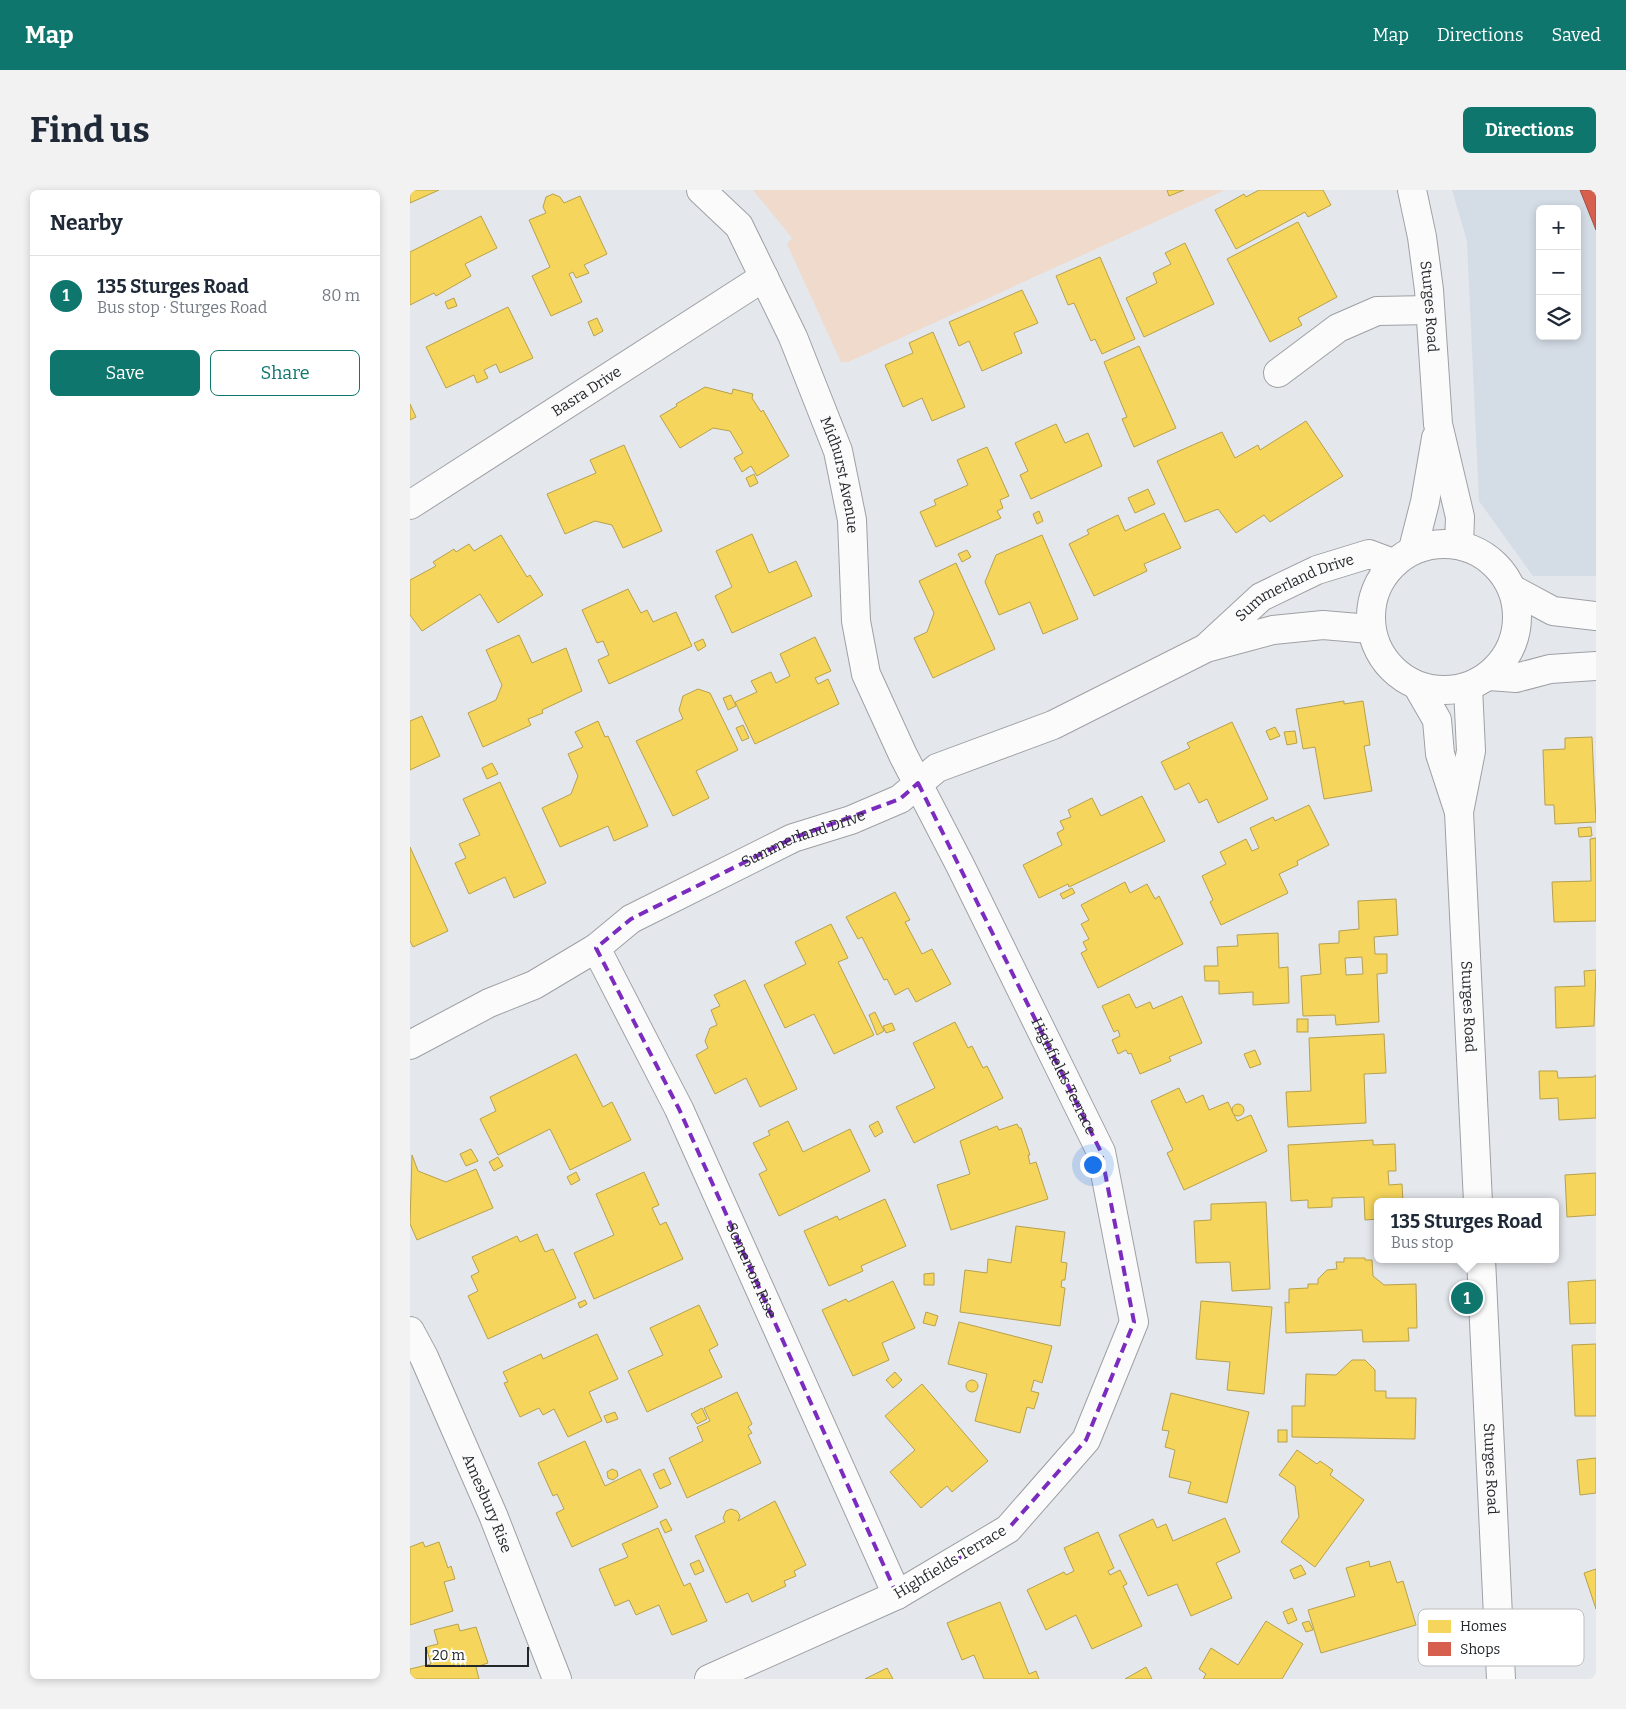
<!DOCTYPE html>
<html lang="en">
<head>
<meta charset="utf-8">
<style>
  body { margin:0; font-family:Bitter,serif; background:#f2f2f3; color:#1f2937 }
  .controls { position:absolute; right:15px; top:15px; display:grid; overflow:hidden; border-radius:8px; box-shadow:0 2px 8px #0003 }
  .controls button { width:45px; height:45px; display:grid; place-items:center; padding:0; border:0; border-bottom:1px solid #e0e1e3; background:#fff; color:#1f2937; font:25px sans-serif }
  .scale { position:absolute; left:15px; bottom:12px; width:104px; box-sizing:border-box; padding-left:5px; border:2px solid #25282b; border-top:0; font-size:14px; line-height:18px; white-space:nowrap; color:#25282b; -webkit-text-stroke:4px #fff; paint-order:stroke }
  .you { position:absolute; left:682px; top:974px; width:18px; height:18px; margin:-12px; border:4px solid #fff; border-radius:50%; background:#1a73e8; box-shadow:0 0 0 8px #1a73e833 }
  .badge { display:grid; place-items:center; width:32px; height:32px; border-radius:50%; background:#0f766e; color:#fff; font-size:16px; font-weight:700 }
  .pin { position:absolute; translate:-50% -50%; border:2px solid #fff; box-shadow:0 1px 5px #0006 }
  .popup { position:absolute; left:964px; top:1008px; width:185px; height:65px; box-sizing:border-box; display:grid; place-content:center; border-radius:8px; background:#fff; filter:drop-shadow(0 1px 4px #0005); font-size:16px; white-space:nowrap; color:#747a83 }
  .popup b { font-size:19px; color:#1f2937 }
  .popup::after { content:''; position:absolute; left:50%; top:100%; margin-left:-10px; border:10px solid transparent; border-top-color:#fff }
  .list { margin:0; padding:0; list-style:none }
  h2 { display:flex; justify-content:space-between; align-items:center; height:65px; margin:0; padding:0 20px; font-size:21px }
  h2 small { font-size:16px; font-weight:400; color:#747a83 }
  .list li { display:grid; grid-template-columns:32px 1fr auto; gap:15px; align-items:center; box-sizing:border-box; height:80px; padding:0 20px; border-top:1px solid #e0e1e3 }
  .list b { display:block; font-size:19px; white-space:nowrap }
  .list p { margin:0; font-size:16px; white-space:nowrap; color:#747a83 }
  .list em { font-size:16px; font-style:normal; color:#747a83 }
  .actions { display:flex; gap:10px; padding:15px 20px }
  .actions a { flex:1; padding:11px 0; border:1px solid #0f766e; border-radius:8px; text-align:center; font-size:18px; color:#0f766e }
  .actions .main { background:#0f766e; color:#fff }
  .icon { flex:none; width:28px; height:28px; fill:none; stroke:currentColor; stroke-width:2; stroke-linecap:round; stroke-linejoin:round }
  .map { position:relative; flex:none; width:1186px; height:1489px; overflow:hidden; border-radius:8px }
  header { display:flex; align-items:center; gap:30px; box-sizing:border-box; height:70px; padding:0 25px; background:#0f766e; color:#fff }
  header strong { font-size:24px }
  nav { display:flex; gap:28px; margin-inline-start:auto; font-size:18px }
  .intro { display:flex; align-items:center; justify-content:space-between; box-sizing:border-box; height:120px; padding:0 30px }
  h1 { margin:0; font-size:35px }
  .button { padding:12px 22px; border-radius:8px; background:#0f766e; color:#fff; font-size:18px; font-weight:700 }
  main { display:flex; gap:30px; padding:0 30px }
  aside { flex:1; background:#fff; border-radius:8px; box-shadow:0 2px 8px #0003 }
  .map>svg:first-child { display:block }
  .built { fill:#d4dce6; fill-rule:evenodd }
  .green { fill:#efdacb }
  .homes { fill:#f6d55c; stroke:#b7a14d; fill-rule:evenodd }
  .shops { fill:#d6604d; stroke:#a14f43 }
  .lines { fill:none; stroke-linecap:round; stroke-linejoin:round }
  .minor-casing { stroke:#9ea0a4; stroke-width:30 }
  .major-casing { stroke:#9ea0a4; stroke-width:30 }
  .minor { stroke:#fbfbfc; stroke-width:28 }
  .major { stroke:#fbfbfc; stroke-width:28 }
  .marked { fill:none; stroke:#7b2cbf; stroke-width:4; stroke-dasharray:10 6; stroke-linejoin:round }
  .labels { text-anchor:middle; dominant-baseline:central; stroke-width:5; stroke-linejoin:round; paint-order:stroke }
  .street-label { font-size:15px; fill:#25282b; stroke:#fff }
  .key { fill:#fff; stroke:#bebebf; stroke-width:1 }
  .key-label { font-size:14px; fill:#25282b }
</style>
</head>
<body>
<header>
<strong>Map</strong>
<nav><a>Map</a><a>Directions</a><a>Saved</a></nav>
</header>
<div class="intro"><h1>Find us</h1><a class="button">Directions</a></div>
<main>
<aside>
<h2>Nearby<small></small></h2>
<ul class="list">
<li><span class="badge">1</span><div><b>135 Sturges Road</b><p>Bus stop · Sturges Road</p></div><em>80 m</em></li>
</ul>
<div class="actions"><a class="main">Save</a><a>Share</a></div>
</aside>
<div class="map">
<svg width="1186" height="1489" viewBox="0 0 1186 1489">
  <rect width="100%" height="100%" fill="#e4e7ec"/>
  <path class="built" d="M 1042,0 L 1186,0 L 1186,386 L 1123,386 L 1069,311 L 1057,51 ZM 1130,19 L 1167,19 L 1167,146 L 1130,146 Z"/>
  <polygon class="green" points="343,0 815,0 438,172 431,172 377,54 382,48"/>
  <g class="homes">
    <polygon points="0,0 29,0 0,13"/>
    <polygon points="757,0 774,0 759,6"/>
    <polygon points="849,0 913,0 921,15 898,27 895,22 826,59 805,20 834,4 836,7"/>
    <polygon points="143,4 150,7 154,13 170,6 197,64 174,75 179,83 166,88 163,82 159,84 172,112 141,126 122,86 140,77 119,30 136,23 133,17 136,7"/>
    <polygon points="71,26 87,58 55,74 61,86 26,106 24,103 0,115 0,62"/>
    <polygon points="888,32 927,107 888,128 892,135 860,152 817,69"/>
    <polygon points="775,53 804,114 734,147 716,108 747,93 743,83 761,74 755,63"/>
    <polygon points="690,67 725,149 692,164 685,149 681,151 664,113 658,115 646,86"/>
    <polygon points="612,100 628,133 604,143 612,163 572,181 559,151 549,156 539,132"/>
    <polygon points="44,108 47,116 38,119 35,112"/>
    <polygon points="98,117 123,168 90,183 86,174 74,180 78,188 67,193 64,185 36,198 16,157"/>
    <polygon points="187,128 193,141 184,146 178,132"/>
    <polygon points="523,142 555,217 522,231 512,208 493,217 475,175 503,163 499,153"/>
    <polygon points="729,156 766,238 724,257 712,229 717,227 694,172"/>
    <polygon points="295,197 322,204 323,199 343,204 342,208 351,222 353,220 379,266 347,286 341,276 332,282 324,268 333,263 320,241 303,238 270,258 250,226 267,216 266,214"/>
    <polygon points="0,214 6,227 0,230"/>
    <polygon points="896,231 933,286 860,332 854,325 826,343 808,319 775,332 747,271 812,242 825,268 848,255 850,260"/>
    <polygon points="646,234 655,253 678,243 692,276 621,309 610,285 618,281 605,253"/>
    <polygon points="214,255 252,341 213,358 202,335 185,331 155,344 137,304 186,283 180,270"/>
    <polygon points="577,257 599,306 590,310 593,318 587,321 591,328 526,357 510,322 526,315 524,310 558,295 547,270"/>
    <polygon points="344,284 348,293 340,297 336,288"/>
    <polygon points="738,299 745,314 725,323 718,308"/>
    <polygon points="629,321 633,331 627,334 623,324"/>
    <polygon points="754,323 771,358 734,374 737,381 684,406 659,354 679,344 677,340 708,325 715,341"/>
    <polygon points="342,344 359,383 386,371 402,406 322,443 305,406 322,397 306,361"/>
    <polygon points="91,345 117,387 120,385 133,405 88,433 70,404 12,441 0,425 0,390 26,376 23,372 44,359 46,362 59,354 64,361"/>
    <polygon points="632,345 668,429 633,444 620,412 589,425 575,392 586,365"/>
    <polygon points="557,360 561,367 552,372 548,364"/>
    <polygon points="546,373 585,459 523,488 504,448 517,442 524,423 509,391"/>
    <polygon points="218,399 231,423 237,420 243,432 266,422 282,456 199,494 188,470 199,465 193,451 187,453 172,420"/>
    <polygon points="109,445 122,473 156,458 172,501 132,520 133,523 118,529 121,535 73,557 58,523 86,510 92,495 76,460"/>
    <polygon points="405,447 421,481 405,488 408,494 418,489 429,514 345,554 325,512 347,502 341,491 361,482 366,493 380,486 370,464"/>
    <polygon points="293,449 296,456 288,461 284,453"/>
    <polygon points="288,499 300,503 328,560 286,581 299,608 263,626 226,551 273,529 269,520 273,506"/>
    <polygon points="321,505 326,516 318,520 313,508"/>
    <polygon points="934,511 934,514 953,511 960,555 954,556 962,601 914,609 905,557 893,559 886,519"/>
    <polygon points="12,526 30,566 0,580 0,531"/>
    <polygon points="188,531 195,547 198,546 238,636 204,651 198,636 150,657 132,618 161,604 168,586 158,564 173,557 165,542"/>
    <polygon points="822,532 858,609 808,633 797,609 789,613 779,593 765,600 751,572 780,558 777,553"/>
    <polygon points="333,535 339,548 332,551 326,538"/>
    <polygon points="865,537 870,546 860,550 856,541"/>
    <polygon points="885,541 887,553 877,555 874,542"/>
    <polygon points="1182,547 1186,632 1145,634 1144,615 1135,615 1133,560 1155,559 1155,548"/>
    <polygon points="82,573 88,584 77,589 72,578"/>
    <polygon points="90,592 136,693 104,708 95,687 59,704 45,673 56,668 49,654 70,645 53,609"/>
    <polygon points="732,606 755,651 659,697 658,694 629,708 613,675 652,655 647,643 654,639 650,631 661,627 658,620 682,608 691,626"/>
    <polygon points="899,615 919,655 887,671 888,675 869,684 878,703 811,735 800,712 803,710 792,686 816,674 810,662 836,649 842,661 849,658 840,638 863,627 865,631"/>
    <polygon points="1181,637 1182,646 1169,647 1168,638"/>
    <polygon points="1186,648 1186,731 1144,732 1142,692 1181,691 1180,649"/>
    <polygon points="0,657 38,741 3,757 0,751"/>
    <polygon points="715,692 720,703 737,694 745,709 749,706 773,754 688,798 671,763 677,760 673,752 679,749 671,734 679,730 671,715"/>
    <polygon points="662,698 665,703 653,709 650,704"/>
    <polygon points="485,702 500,730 495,732 512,764 522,759 541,794 506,812 498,798 485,805 477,789 474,790 452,747 448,749 436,727"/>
    <path d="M 986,709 L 988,745 L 964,747 L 965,764 L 977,764 L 977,783 L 967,784 L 969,832 L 926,835 L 925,825 L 893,826 L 891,786 L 911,784 L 909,754 L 929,753 L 929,741 L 949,739 L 948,711 ZM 952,767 L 953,784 L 936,785 L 935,768 Z"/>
    <polygon points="421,734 438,768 428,772 464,845 424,864 404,824 375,838 354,795 396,774 385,752"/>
    <polygon points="868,743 869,778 878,777 879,813 843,815 843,802 809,804 809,791 795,791 794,776 808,776 807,757 828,756 827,745"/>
    <polygon points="1186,780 1184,836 1146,838 1145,797 1175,796 1174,781"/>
    <polygon points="335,790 387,899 350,917 336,888 305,904 286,865 298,858 295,851 300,838 307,835 301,820 310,816 304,805"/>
    <polygon points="719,804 726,818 740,812 743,819 772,806 792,853 759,867 761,871 730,884 721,863 718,864 716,860 708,864 702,850 710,846 708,840 704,842 692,816"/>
    <polygon points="465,822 474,841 467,845 459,825"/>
    <rect x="887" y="829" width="11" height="13"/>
    <polygon points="545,832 558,858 562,856 573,878 577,876 593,908 504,953 486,917 525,898 503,853"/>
    <polygon points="482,833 485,840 476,843 473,836"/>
    <polygon points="974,844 976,883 954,884 956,933 878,937 876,902 901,901 899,848"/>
    <polygon points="845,860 851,874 840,878 834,864"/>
    <polygon points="166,864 193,917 202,912 221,950 160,980 140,939 88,965 70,929 86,921 80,907"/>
    <polygon points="1129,881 1147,881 1148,888 1183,887 1186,885 1186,928 1149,930 1148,908 1130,909"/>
    <polygon points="769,898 776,913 793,905 799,920 818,912 827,931 841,925 857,961 774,1000 757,963 763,960 741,911"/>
    <circle cx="828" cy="920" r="6"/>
    <polygon points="378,931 393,962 440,939 460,981 369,1026 349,984 357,980 343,953 360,945 358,941"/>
    <polygon points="468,931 473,942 465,947 459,936"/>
    <polygon points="607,934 609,938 611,938 620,965 618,965 620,974 626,972 638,1009 541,1040 527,995 560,984 550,951 587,936 589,940"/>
    <polygon points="963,950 963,955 985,954 986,981 978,981 979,995 992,994 993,1012 968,1012 968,1029 955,1030 954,1007 922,1008 922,1017 898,1018 898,1010 881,1011 878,955"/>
    <polygon points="61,959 68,971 56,976 50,964"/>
    <polygon points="2,965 8,981 36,992 66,979 83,1018 7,1050 0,1034"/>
    <polygon points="88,967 93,976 84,981 79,972"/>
    <polygon points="166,982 170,990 161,995 157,987"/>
    <polygon points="234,982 249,1015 242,1018 250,1035 256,1032 273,1069 184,1109 164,1063 204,1045 186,1004"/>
    <polygon points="1186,983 1186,1025 1157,1027 1155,985"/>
    <polygon points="475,1009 496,1056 451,1076 453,1081 419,1096 394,1041 427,1026 429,1030"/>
    <polygon points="856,1012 860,1099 822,1101 820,1072 786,1073 784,1031 801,1030 801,1014"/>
    <polygon points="606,1036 655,1042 651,1072 657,1073 655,1090 652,1090 651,1097 655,1098 650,1136 550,1122 555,1080 577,1083 578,1069 601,1073"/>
    <polygon points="127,1044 135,1062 143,1059 166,1108 78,1149 58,1106 68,1101 61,1086 69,1082 62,1067 107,1046 110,1052"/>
    <polygon points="934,1068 955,1068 955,1070 962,1070 963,1086 974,1095 1006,1094 1007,1138 998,1138 999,1151 953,1152 952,1140 876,1143 875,1112 879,1113 879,1099 898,1098 898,1094 908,1094 908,1089 917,1080 927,1079 926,1072 934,1072"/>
    <polygon points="524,1083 524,1095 514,1095 514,1084"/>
    <polygon points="1186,1090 1186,1133 1160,1134 1158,1092"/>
    <polygon points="483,1091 505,1138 472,1153 479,1170 443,1186 412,1120 436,1109 438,1112"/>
    <polygon points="175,1110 177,1114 170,1118 168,1113"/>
    <polygon points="791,1111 862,1117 854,1204 817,1200 820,1172 786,1169"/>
    <polygon points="289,1115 308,1155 299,1160 312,1187 237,1222 218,1181 253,1165 240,1138"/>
    <polygon points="516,1122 528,1126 525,1136 513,1133"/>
    <polygon points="549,1132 642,1156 632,1193 624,1190 621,1201 629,1203 624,1219 617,1217 610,1243 565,1231 577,1184 538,1174"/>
    <polygon points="187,1144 208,1189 179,1202 192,1231 158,1247 144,1219 133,1225 129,1218 110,1227 94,1193 98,1192 93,1182 131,1164 133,1169"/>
    <polygon points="1186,1154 1186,1226 1165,1226 1162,1155"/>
    <polygon points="942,1170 955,1170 965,1180 965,1201 976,1201 976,1208 1006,1208 1005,1249 882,1247 882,1216 895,1216 896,1184 926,1185"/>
    <polygon points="485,1182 492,1190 483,1198 476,1190"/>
    <circle cx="562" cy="1196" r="6"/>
    <polygon points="512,1194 578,1271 542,1302 537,1296 511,1318 480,1282 505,1260 475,1226"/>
    <polygon points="327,1202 342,1234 338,1237 342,1243 338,1245 351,1273 277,1308 259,1268 293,1251 287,1237 300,1231 294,1218"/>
    <polygon points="761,1203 839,1222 817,1313 778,1303 781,1292 759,1287 765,1260 755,1257 759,1241 752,1240"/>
    <polygon points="292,1218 297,1229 287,1234 281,1224"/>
    <polygon points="205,1222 208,1229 197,1233 194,1226"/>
    <rect x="868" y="1240" width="9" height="12"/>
    <polygon points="175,1251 195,1296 230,1279 248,1317 162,1357 146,1323 154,1319 147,1304 143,1306 128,1273"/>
    <polygon points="887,1260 907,1274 910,1271 923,1280 920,1285 954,1310 905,1377 871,1352 889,1327 885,1296 869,1285"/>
    <polygon points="1186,1268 1186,1303 1170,1305 1167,1270"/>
    <polygon points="202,1279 207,1281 208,1286 203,1290 198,1288 197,1282"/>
    <polygon points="254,1279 261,1294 250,1299 243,1284"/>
    <polygon points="365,1311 396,1375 384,1381 386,1386 374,1391 376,1396 342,1412 338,1403 316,1413 285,1346 315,1332 313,1328 316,1321 321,1319 327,1321 330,1326 328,1331"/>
    <polygon points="815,1328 830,1362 806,1373 822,1408 781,1426 767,1394 738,1406 709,1345 743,1329 747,1338 756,1334 763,1351"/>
    <polygon points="256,1329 262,1340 255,1343 250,1332"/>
    <polygon points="248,1338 274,1396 280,1393 297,1431 262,1445 249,1415 226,1425 219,1410 205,1416 189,1379 218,1367 212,1354"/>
    <polygon points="688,1342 704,1378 698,1381 700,1385 710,1380 717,1394 713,1396 732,1436 682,1459 666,1425 636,1440 617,1400 654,1382 656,1385 664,1381 654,1358"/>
    <polygon points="13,1352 15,1357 29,1352 38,1378 41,1376 45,1389 34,1392 43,1421 0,1435 0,1357"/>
    <polygon points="289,1370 294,1381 285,1385 280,1374"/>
    <polygon points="959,1371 960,1377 980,1371 987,1393 993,1391 1006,1435 911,1463 898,1420 945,1406 936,1378"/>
    <polygon points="891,1375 896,1384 884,1389 880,1380"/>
    <polygon points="1186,1379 1186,1419 1174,1383"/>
    <polygon points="590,1412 619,1484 626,1481 629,1489 574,1489 564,1465 552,1470 537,1433"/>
    <polygon points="882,1418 887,1430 878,1434 873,1422"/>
    <polygon points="856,1431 893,1454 872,1489 793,1489 796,1484 789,1479 801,1458 828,1475"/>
    <polygon points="899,1431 903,1440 896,1442 892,1433"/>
    <polygon points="1029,1432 1031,1452 1019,1453 1017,1433"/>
    <polygon points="48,1434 50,1441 66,1437 78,1473 66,1477 69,1489 0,1489 0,1479 21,1474 16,1457 28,1454 24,1440"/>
    <polygon points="736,1477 742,1489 715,1489"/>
    <polygon points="477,1478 483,1489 455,1489"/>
  </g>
  <polygon class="shops" points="1170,0 1186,0 1186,40"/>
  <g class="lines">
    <defs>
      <g id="minor">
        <path id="s1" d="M 291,0 L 329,36 L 383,147 L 428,261 L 442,330 L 446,431 L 456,484 L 493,565 L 550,675 L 691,962 L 724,1132 L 676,1250 L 598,1339 L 487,1405 L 299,1489"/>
        <polyline points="868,183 928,138 967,121 1020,120"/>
        <path id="s2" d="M 0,315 L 354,87"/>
        <polyline points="1008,497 1027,530 1030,564 1048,619"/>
        <path id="s3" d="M 1058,497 L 1061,561 L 1049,622 L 1068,1012"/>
        <path id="s4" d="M 186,758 L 269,919 L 487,1405"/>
        <path id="s5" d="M 1071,1069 L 1091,1489"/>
        <path id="s6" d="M 0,1141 L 14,1167 L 83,1325 L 147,1489"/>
      </g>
      <g id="major">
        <path id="s7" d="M 1002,0 L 1012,47 L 1019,100 L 1028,234 L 1050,327 L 1049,355"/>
        <circle cx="1034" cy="427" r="73"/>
        <polyline points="1003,359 1015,312 1026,248"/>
        <polyline points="1102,399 1143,421 1186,426"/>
        <path id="s8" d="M 799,455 L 851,407 L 907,380 L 959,364 L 983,373"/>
        <polyline points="1079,486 1106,488 1140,479 1186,476"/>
        <path id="s9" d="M 0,855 L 79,813 L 124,795 L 186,758 L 221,729 L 383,648 L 441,630 L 490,609 L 527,578 L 643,535 L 796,458 L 863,440 L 913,435 L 960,439"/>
      </g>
    </defs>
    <use href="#minor" class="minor-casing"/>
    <use href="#major" class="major-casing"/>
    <use href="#minor" class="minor"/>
    <use href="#major" class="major"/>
  </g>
  <path class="marked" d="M 508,593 L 691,962 L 724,1132 L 676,1250 L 598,1339 L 487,1405 L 269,919 L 186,758 L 221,729 L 383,648 L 490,609 Z"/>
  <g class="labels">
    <g class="street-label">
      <text stroke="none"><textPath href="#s7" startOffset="118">Sturges Road</textPath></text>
      <text stroke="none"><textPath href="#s2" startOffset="210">Basra Drive</textPath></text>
      <text stroke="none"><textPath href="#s1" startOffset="322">Midhurst Avenue</textPath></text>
      <text stroke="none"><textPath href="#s8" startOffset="105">Summerland Drive</textPath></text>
      <text stroke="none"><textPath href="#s9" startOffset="446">Summerland Drive</textPath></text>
      <text stroke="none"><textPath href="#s3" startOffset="321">Sturges Road</textPath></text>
      <text stroke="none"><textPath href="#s1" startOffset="972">Highfields Terrace</textPath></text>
      <text stroke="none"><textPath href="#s4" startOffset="358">Somerton Rise</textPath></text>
      <text stroke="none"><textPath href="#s5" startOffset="210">Sturges Road</textPath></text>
      <text stroke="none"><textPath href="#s6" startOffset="189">Amesbury Rise</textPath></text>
      <text transform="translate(540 1372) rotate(-31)">Highfields Terrace</text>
    </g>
  </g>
  <rect x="1008" y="1419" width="166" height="57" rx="8" class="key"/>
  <rect x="1018" y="1430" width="23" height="13" fill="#f6d55c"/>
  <rect x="1018" y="1452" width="23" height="14" fill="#d6604d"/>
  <g class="key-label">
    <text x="1050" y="1441">Homes</text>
    <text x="1050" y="1464">Shops</text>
  </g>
</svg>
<div class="controls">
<button>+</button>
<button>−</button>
<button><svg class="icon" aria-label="layers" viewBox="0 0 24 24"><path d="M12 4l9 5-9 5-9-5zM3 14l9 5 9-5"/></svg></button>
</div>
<div class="scale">20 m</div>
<div class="you"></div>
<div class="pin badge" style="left:1057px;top:1108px">1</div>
<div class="popup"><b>135 Sturges Road</b>Bus stop</div>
</div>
</main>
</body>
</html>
